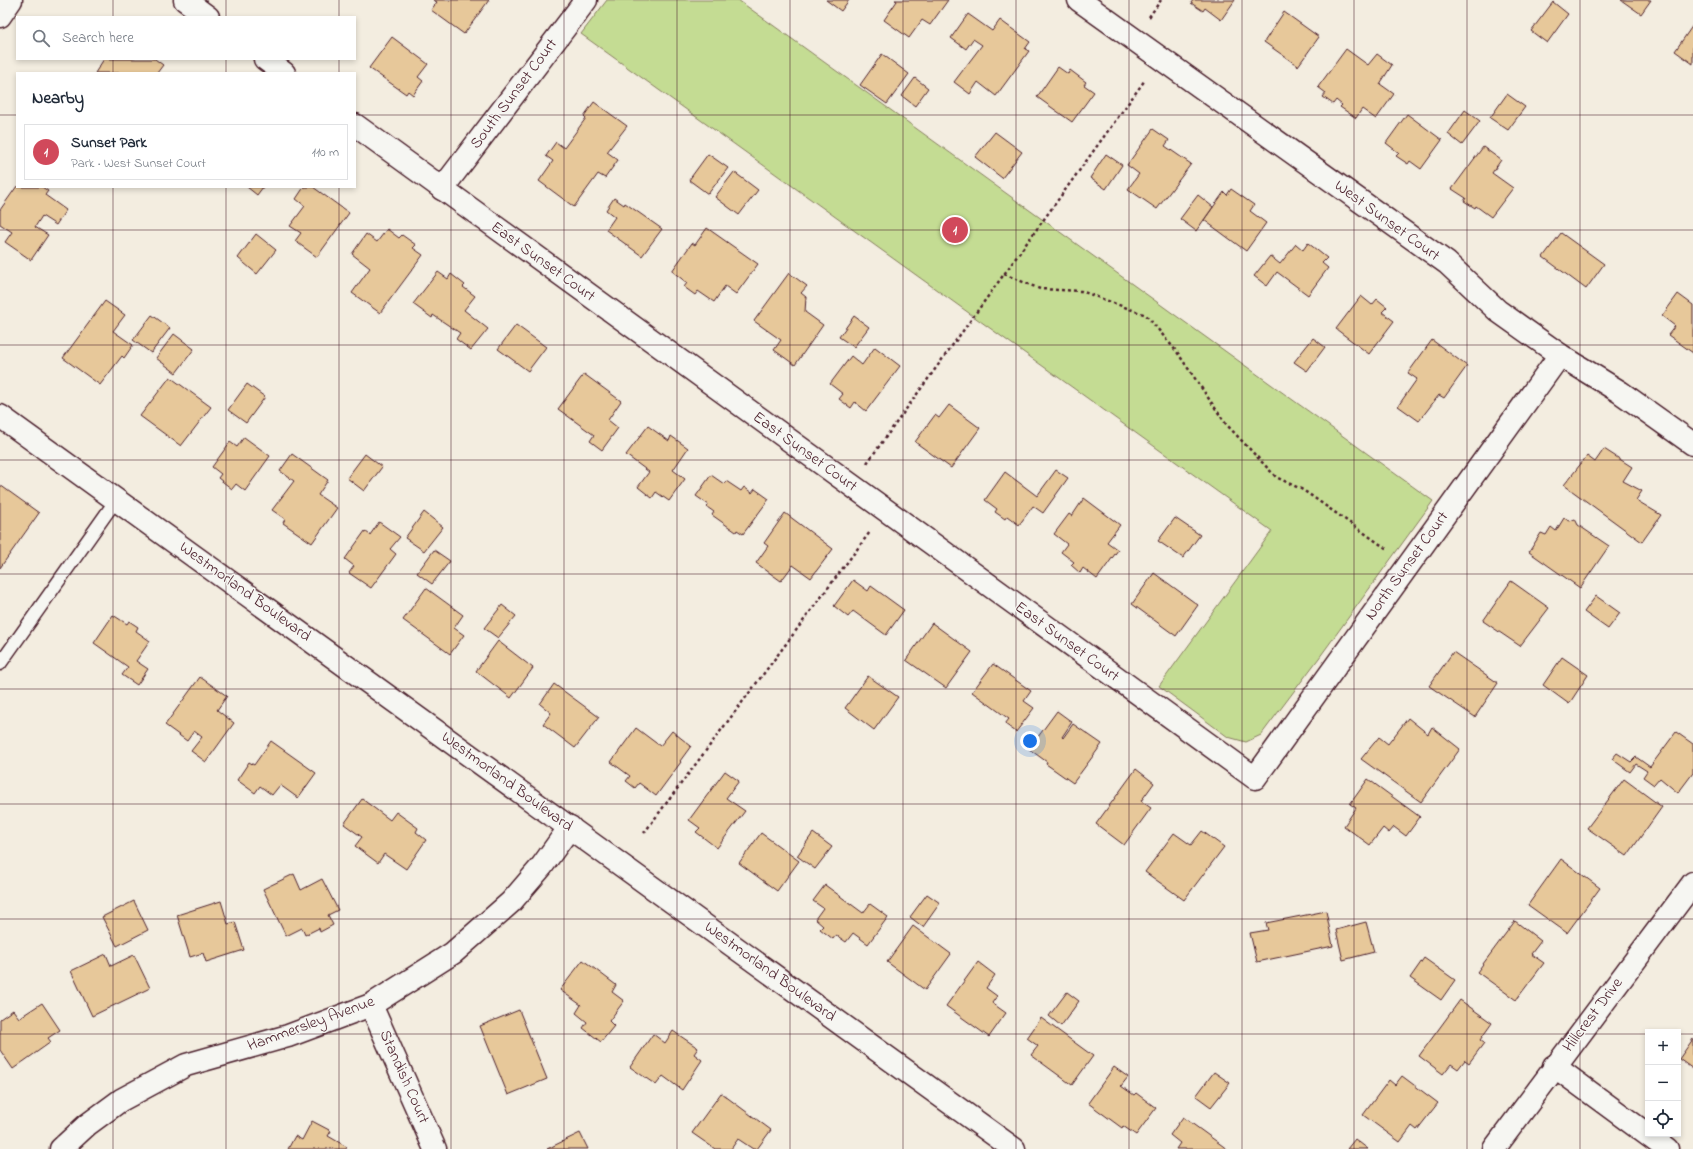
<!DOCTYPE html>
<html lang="en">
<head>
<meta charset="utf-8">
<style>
  body { margin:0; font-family:"Indie Flower",sans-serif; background:#f6f6f7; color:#1f2937 }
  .controls { position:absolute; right:12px; bottom:12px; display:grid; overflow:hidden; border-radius:0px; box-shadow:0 2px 6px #0003 }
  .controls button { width:36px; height:36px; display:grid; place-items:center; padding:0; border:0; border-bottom:1px solid #e0e1e3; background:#fff; color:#1f2937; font:20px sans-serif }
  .you { position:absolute; left:1030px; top:741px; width:14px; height:14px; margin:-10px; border:3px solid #fff; border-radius:50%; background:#1a73e8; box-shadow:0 0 0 6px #1a73e833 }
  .badge { display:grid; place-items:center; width:26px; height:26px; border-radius:50%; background:#d1495b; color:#fff; font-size:13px; font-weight:700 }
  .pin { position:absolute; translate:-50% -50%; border:2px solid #fff; box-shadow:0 1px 4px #0006 }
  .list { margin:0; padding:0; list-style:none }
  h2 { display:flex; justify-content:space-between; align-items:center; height:52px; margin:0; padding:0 16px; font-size:17px }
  h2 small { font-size:13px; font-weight:400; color:#747a83 }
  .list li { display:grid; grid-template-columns:26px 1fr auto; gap:12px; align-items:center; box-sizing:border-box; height:56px; margin:0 8px 8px; padding:0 8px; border:1px solid #e0e1e3; border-radius:0px }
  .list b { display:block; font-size:15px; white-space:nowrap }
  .list p { margin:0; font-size:13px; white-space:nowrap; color:#747a83 }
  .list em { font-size:13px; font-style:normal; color:#747a83 }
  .icon { flex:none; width:22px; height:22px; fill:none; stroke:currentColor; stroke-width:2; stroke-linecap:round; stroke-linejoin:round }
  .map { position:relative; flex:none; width:1693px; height:1149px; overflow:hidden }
  .search { position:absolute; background:#fff; box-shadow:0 2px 6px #0003; left:16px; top:16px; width:340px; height:44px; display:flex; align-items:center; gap:10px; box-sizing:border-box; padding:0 14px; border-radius:0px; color:#747a83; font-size:15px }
  .panel { position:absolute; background:#fff; box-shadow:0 2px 6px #0003; left:16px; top:72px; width:340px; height:116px; border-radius:0px }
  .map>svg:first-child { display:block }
  .green { fill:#c4dc93; stroke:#877e5f }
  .building { fill:#e7c89a; stroke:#4a1f2b }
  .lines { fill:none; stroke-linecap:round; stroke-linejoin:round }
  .service-casing { stroke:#4a1f2b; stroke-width:15 }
  .minor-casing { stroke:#4a1f2b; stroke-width:25 }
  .secondary-casing { stroke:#4a1f2b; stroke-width:25 }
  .path { stroke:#4a1f2b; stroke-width:2.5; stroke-dasharray:3 3; stroke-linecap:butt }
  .service { stroke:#f6f6f2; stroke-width:12 }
  .minor { stroke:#f6f6f2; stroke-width:22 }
  .secondary { stroke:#f6f6f2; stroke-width:22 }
  .grid { fill:none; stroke:#4a1f2b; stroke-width:1; stroke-opacity:0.55 }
  .labels { text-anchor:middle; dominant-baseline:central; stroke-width:3; stroke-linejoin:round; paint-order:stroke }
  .street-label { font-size:16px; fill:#4a1f2b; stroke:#f6f6f2 }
</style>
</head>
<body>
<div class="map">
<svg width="1693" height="1149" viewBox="0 0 1693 1149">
  <rect width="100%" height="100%" fill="#f3ede0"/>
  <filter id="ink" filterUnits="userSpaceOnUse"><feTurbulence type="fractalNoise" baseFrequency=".025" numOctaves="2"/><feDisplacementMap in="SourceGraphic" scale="8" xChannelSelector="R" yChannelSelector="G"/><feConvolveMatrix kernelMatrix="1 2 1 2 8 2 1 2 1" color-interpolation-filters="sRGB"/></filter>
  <g filter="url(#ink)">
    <polygon class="green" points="607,0 738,0 1433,501 1319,658 1261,735 1246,742 1228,737 1159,686 1272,531 581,34"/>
    <g class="building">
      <polygon points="433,0 489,0 464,34 431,10 437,2"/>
      <polygon points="826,0 849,0 841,11"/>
      <polygon points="895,0 948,0 930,25 922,20 909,38 884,20 897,1"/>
      <polygon points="1193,0 1235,0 1221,20 1205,8 1203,11 1191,3"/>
      <polygon points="1621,0 1651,0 1641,14"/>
      <polygon points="1553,2 1568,14 1547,43 1531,31"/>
      <polygon points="1284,12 1319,37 1298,66 1264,42"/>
      <polygon points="968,14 992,31 1000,20 1030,42 1025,49 1029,51 996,96 978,82 970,94 954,82 982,45 973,39 966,49 951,38"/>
      <polygon points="1693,25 1693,64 1675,51"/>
      <polygon points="392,37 428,64 418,77 423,81 413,95 408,91 406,94 369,68"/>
      <polygon points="1346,49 1368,65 1377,54 1392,65 1380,84 1394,94 1376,119 1362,109 1356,118 1340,107 1342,105 1336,100 1333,104 1323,97 1326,93 1318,87"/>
      <polygon points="882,54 909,74 887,104 860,85"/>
      <polygon points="104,59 155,59 163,65 157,73 95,73"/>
      <polygon points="1058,67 1068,74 1070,70 1086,82 1084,85 1094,92 1072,122 1037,97"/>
      <polygon points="915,78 928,88 915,106 902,96"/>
      <polygon points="1507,94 1525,107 1508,130 1490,118"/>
      <polygon points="594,102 627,126 607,152 618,160 605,178 598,174 574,207 539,181 553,161 546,156 556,142 564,148 586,118 584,116"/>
      <polygon points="1465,110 1480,121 1462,145 1448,134"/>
      <polygon points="1407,114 1442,140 1421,169 1410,161 1408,164 1396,156 1399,153 1386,143"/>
      <polygon points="1153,129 1169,140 1165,146 1191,164 1157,209 1128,189 1139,174 1127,165"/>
      <polygon points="995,132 1022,152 1002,178 975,157"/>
      <polygon points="1483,147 1501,160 1492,173 1513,188 1491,217 1476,206 1475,208 1464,201 1466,198 1452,189"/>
      <polygon points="708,154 728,168 708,194 689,180"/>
      <polygon points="1106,154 1122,165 1106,189 1090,178"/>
      <polygon points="734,172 758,190 739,215 715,197"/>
      <polygon points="17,186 17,187 42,187 48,191 45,195 66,210 56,225 42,216 35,227 48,235 31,260 5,242 12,232 0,224 0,210"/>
      <polygon points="247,187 263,187 257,195"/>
      <polygon points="304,187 313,187 349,213 317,257 295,241 301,233 290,226 305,206 296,199"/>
      <polygon points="1231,189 1254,205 1250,211 1266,223 1246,251 1204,220 1224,192 1227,195"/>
      <polygon points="1198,195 1213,207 1196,231 1180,219"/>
      <polygon points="614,198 624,205 625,203 662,229 642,256 606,230 615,217 606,210"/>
      <polygon points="707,228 758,264 736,294 725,286 714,302 698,291 695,295 684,287 687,283 672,271 692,243 695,245"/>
      <polygon points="387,229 399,238 402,235 416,245 413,248 423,255 380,313 352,293 370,268 352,254 366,234 377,242"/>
      <polygon points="1561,233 1604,264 1586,289 1543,257"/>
      <polygon points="256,234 276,250 257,274 238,258"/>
      <polygon points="1308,243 1327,258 1322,263 1328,268 1308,295 1277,272 1267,286 1254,276 1270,256 1280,264 1296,244 1303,250"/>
      <polygon points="438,272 448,279 451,274 465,285 463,287 475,296 464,310 488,329 471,350 456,339 460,333 433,315 432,318 413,304"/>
      <polygon points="789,273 807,286 801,293 806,297 805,312 823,325 795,365 774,350 781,340 754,321"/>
      <polygon points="1678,294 1693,305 1693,353 1668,335 1675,326 1662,316"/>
      <polygon points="1361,296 1372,305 1377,299 1387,307 1382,312 1394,321 1369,354 1336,329"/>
      <polygon points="105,301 125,315 113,331 133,345 124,358 122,356 100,385 63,358"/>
      <polygon points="152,315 170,328 151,353 133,340"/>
      <polygon points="854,316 869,327 854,347 839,337"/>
      <polygon points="516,325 546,347 528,371 498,349"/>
      <polygon points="174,334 194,349 176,373 156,358"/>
      <polygon points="1313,338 1325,347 1307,371 1294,362"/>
      <polygon points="1432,340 1467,366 1444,398 1439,395 1419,421 1398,406 1417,379 1408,373"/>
      <polygon points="875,347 900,366 866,411 855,402 851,408 839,399 843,394 830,384 851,356 862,365"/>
      <polygon points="584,374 621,401 608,420 618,428 602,450 590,441 594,435 558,409"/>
      <polygon points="170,377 211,407 181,446 140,416"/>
      <polygon points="247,384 265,397 246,423 228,410"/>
      <polygon points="949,405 980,428 951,468 915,442 935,415 939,418"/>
      <polygon points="648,426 669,441 671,436 688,448 673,470 685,479 669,501 656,492 652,498 638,487 649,472 626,455"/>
      <polygon points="244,437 270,456 245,491 236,484 232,489 218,478 221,474 212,467 230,442 237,447"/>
      <polygon points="1604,449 1632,467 1623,481 1642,491 1636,500 1661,515 1642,542 1564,485 1587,456 1595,462"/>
      <polygon points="292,454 328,480 318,495 337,508 312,543 283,523 285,519 272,510 294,481 280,471"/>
      <polygon points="365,454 382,467 364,491 347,478"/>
      <polygon points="1056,470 1068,478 1043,513 1033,506 1019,525 1007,516 1005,519 995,512 997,509 985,500 1005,472 1037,496"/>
      <polygon points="711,475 724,484 726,481 741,491 744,487 752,493 755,489 769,499 743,534 737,530 736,532 712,515 714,512 707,507 709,505 696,496"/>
      <polygon points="0,485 39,513 0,568"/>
      <polygon points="1084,498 1120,525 1107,542 1118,550 1097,579 1083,568 1080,573 1071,565 1074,562 1061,552 1067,544 1054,534 1069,514 1072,516"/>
      <polygon points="424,512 443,527 424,551 405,538"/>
      <polygon points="785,513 833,549 811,578 793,565 781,581 756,563 768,546 764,543"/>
      <polygon points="1175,518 1200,535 1183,558 1158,541"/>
      <polygon points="1564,518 1570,521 1575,519 1578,525 1609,546 1580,588 1529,552 1541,533 1546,535 1551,527 1556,531"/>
      <polygon points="379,522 400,537 390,549 396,554 371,588 349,573 354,566 345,559 365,531 370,535"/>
      <polygon points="434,550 450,561 432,584 417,573"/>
      <polygon points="1154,573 1198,605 1176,636 1132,604"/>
      <polygon points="853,580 868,591 871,586 904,610 886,635 853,611 848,617 834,606"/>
      <polygon points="1511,581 1549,608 1520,646 1483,621"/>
      <polygon points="426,588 463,615 454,628 464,635 450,654 403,620"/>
      <polygon points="1596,596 1620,613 1608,629 1584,612"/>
      <polygon points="502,605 516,616 498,638 484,628"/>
      <polygon points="113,615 127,624 129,621 138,627 136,631 150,641 136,661 148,669 137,685 122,675 128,667 94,643"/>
      <polygon points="932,623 972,652 946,688 906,660"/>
      <polygon points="498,641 533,668 511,698 476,671"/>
      <polygon points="1453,652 1498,683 1475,717 1429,686"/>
      <polygon points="1562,657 1588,675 1569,704 1543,685"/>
      <polygon points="993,664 1031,691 1024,701 1034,708 1016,732 1005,724 1009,719 972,692"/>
      <polygon points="868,676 898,697 874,730 845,708"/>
      <polygon points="200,677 227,696 217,710 234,723 206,762 191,751 202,737 194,731 187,741 165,725"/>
      <polygon points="554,684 599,717 575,748 543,724 551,713 540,704"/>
      <polygon points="1057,711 1072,722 1062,737 1063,738 1073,724 1102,744 1073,783 1046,764 1047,762 1029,749"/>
      <polygon points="1408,718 1428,734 1432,727 1460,749 1421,802 1361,759 1379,737 1388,744"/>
      <polygon points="636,728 660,746 672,731 691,746 680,761 681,762 656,796 639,783 635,788 626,781 630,776 611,762"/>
      <polygon points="1676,732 1693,744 1693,773 1678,793 1660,778 1654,785 1643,777 1647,771 1636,764 1630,772 1612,759 1617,753 1631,762 1636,757 1650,767"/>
      <polygon points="271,741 316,773 298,798 280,785 272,795 260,786 255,793 237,780 249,762 254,765"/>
      <polygon points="1136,769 1154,783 1141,801 1151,808 1124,845 1096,824"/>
      <polygon points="725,771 739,781 726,798 745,811 717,848 696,832 700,828 689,820"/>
      <polygon points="1368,779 1420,817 1406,836 1394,827 1389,833 1383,828 1370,845 1344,826 1356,808 1350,804"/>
      <polygon points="1624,779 1662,807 1627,856 1587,828"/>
      <polygon points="362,799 390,820 396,812 418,828 416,832 426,840 406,869 384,854 378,863 355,846 362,837 344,824"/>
      <polygon points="1202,831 1224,847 1184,900 1145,872 1174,833 1191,845"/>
      <polygon points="761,833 799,861 777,891 739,863"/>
      <polygon points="813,833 832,847 815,869 797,856"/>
      <polygon points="1561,859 1600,888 1567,933 1528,905"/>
      <polygon points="294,874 301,890 322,879 338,910 328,915 333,925 320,932 319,928 305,935 302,928 286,936 263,889"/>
      <polygon points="825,885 863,913 870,904 888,917 868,944 853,933 846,942 836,935 833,939 820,929 823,926 815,919 823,908 813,901"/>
      <polygon points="927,894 940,903 923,927 910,917"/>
      <polygon points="134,901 148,930 117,946 102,917"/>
      <polygon points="221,901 228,924 235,922 244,950 206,962 203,953 190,957 177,915"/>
      <polygon points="1326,911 1333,946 1257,962 1250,933 1268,930 1266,923"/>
      <polygon points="1515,921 1541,941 1531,954 1544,963 1516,1000 1477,972"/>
      <polygon points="1366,922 1374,952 1343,960 1336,930"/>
      <polygon points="913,926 951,954 925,990 887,962"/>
      <polygon points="106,954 111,966 134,955 150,988 92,1016 71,971"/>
      <polygon points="1424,958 1455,980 1441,1000 1410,978"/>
      <polygon points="583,960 616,985 612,992 624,1001 609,1021 614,1026 601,1042 583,1028 587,1022 576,1013 581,1005 560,990"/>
      <polygon points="978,962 995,975 986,988 997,996 992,1003 1006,1013 989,1037 946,1006"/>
      <polygon points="1067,992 1079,1001 1061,1026 1049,1016"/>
      <polygon points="1460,1000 1492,1023 1480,1040 1484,1043 1469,1063 1465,1060 1458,1069 1451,1064 1443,1074 1419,1056"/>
      <polygon points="42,1003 60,1030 48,1038 51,1042 13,1069 0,1050 0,1019 13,1010 19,1018"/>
      <polygon points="519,1010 547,1079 508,1095 480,1026"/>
      <polygon points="1041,1018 1093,1056 1072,1085 1031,1055 1038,1046 1027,1038"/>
      <polygon points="673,1031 698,1048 694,1054 702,1060 682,1090 663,1076 656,1085 630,1067 653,1034 665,1043"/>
      <polygon points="1693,1039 1693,1069 1679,1059"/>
      <polygon points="1114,1067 1128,1077 1121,1086 1134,1095 1136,1093 1156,1108 1136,1135 1123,1126 1122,1128 1088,1103"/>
      <polygon points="1214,1072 1230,1083 1211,1107 1196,1096"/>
      <polygon points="1402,1076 1438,1103 1417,1130 1412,1126 1400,1142 1363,1115 1389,1080 1395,1085"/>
      <polygon points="721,1093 771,1130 757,1149 753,1149 738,1139 731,1149 715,1149 692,1133"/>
      <polygon points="1183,1117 1227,1149 1176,1149 1180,1143 1170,1135"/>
      <polygon points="312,1121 331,1131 328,1136 347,1147 346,1149 288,1149 295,1136 302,1140"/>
      <polygon points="580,1133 588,1149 547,1149"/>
      <polygon points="1355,1139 1368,1149 1347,1149"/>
    </g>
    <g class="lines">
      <defs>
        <polyline id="service" points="0,664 116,500"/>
        <g id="minor">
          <polyline points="185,0 208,17"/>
          <polyline points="1079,0 1447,263 1498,311 1560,355 1620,392 1693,444"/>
          <polyline points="265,59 284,73"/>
          <polyline points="355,125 1255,778 1560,355"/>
          <polyline points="442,189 586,0"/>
          <polyline points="0,416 1014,1149"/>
          <polyline points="371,1005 435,1149"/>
          <polyline points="1554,1066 1667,1149"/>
          <polyline points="61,1149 87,1125 121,1100 186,1065 288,1036 371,1005 453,953 511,902 542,866 570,827"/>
          <polyline points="1494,1149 1693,883"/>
        </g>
        <polyline id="secondary" points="0,16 11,0"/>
      </defs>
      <use href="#service" class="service-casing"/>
      <use href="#minor" class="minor-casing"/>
      <use href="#secondary" class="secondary-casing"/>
      <g class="path">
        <polyline points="1149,17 1161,0"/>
        <polyline points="1004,274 1040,289 1081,291 1146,315 1177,352 1226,424 1276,477 1303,490 1387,549"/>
        <polyline points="867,463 1145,80"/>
        <polyline points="644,833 870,532"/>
      </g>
      <use href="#service" class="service"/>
      <use href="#minor" class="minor"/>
      <use href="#secondary" class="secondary"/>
    </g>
  </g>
  <path class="grid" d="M 113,0 L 113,17M 226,0 L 226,17M 339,0 L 339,17M 451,0 L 451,1149M 564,0 L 564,1149M 677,0 L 677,1149M 790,0 L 790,1149M 903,0 L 903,1149M 1016,0 L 1016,1149M 1129,0 L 1129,1149M 1242,0 L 1242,1149M 1354,0 L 1354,1149M 1467,0 L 1467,1149M 1580,0 L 1580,1149M 113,59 L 113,73M 226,59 L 226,73M 339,59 L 339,73M 0,115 L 17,115M 355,115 L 1693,115M 113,187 L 113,1149M 226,187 L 226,1149M 339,187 L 339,1149M 0,230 L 1693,230M 0,345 L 1693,345M 0,460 L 1693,460M 0,574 L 1693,574M 0,689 L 1693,689M 0,804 L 1693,804M 0,919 L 1693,919M 0,1034 L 1648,1034M 1678,1034 L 1693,1034"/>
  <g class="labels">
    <g class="street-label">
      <text transform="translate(514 94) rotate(-53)">South Sunset Court</text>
      <text transform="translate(1387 221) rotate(36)">West Sunset Court</text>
      <text transform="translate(543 262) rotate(36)">East Sunset Court</text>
      <text transform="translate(805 452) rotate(36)">East Sunset Court</text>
      <text transform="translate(1407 566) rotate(-54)">North Sunset Court</text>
      <text transform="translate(245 592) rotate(36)">Westmorland Boulevard</text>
      <text transform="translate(1067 642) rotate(36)">East Sunset Court</text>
      <text transform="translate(507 782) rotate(36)">Westmorland Boulevard</text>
      <text transform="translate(770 972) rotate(36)">Westmorland Boulevard</text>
      <text transform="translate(1593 1015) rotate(-53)">Hillcrest Drive</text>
      <text transform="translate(311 1024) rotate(-20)">Hammersley Avenue</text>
      <text transform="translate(404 1077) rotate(66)">Standish Court</text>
    </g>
  </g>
</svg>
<div class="controls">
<button>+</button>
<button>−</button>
<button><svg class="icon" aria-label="locate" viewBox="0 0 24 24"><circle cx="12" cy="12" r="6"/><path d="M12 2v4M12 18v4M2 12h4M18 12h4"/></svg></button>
</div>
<div class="you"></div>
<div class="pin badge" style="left:955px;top:230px">1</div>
<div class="search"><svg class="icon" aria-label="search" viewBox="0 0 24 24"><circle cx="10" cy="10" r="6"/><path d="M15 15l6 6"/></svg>Search here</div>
<section class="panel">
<h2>Nearby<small></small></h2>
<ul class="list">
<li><span class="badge">1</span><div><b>Sunset Park</b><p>Park · West Sunset Court</p></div><em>110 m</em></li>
</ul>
</section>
</div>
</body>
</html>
